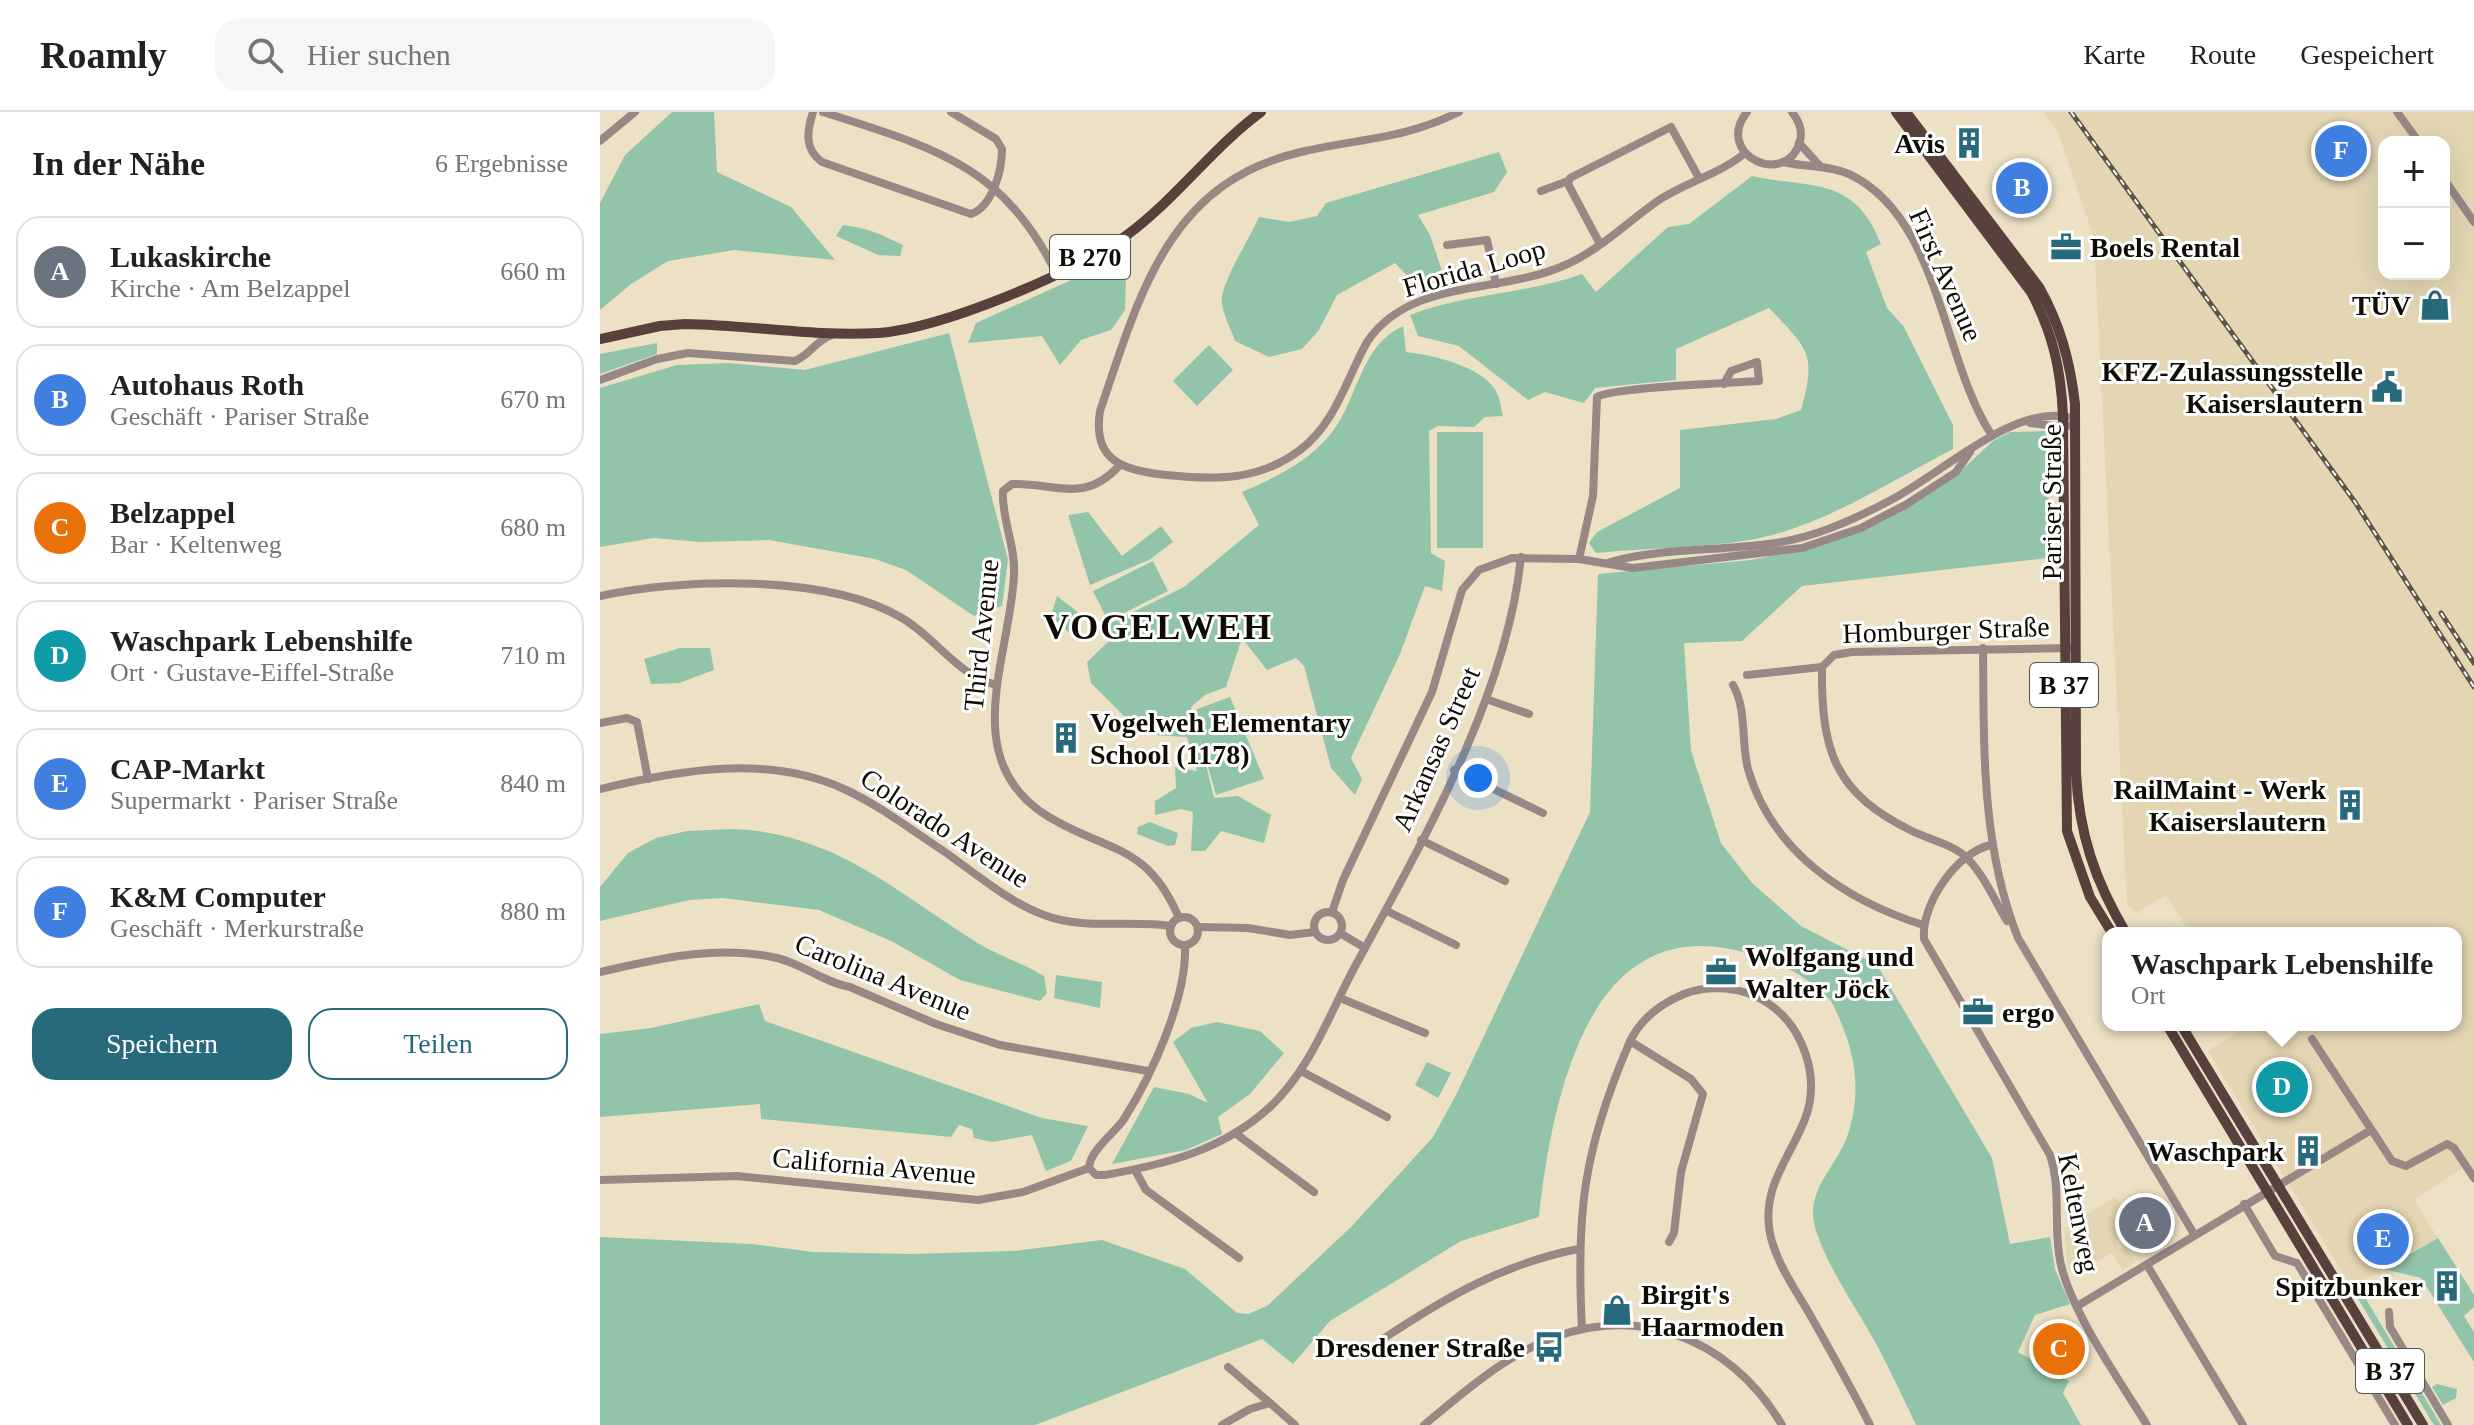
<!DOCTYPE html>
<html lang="de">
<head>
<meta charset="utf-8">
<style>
  body { margin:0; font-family:"Times New Roman",serif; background:#f6f6f6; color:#202124 }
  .controls { position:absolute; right:24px; top:24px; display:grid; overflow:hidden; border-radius:16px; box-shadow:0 8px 32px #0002 }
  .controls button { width:72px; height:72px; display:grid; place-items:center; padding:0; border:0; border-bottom:2px solid #e0e0e0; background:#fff; color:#202124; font:40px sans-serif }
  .you { position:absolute; left:878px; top:666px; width:28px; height:28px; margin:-20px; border:6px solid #fff; border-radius:50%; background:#1a73e8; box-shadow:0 0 0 12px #1a73e833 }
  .badge { display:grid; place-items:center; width:52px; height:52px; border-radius:50%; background:#276a7c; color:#fff; font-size:26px; font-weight:700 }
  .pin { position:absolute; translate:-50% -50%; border:4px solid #fff; box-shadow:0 2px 8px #0006 }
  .popup { position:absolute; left:1502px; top:815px; width:360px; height:104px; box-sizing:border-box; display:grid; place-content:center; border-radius:16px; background:#fff; filter:drop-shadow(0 2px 6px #0005); font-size:26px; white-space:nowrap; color:#757577 }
  .popup b { font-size:30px; color:#202124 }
  .popup::after { content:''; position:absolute; left:50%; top:100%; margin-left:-16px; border:16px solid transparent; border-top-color:#fff }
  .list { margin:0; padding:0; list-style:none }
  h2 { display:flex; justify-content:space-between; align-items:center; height:104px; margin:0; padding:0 32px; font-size:34px }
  h2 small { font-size:26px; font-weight:400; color:#757577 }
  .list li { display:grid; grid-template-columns:52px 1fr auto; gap:24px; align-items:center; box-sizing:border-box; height:112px; margin:0 16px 16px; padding:0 16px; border:2px solid #e0e0e0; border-radius:24px }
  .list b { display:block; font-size:30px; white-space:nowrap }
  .list p { margin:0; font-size:26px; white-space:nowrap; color:#757577 }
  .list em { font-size:26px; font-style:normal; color:#757577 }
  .actions { display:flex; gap:16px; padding:24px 32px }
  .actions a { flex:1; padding:18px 0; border:2px solid #276a7c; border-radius:24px; text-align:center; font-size:28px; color:#276a7c }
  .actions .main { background:#276a7c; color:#fff }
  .icon { flex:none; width:44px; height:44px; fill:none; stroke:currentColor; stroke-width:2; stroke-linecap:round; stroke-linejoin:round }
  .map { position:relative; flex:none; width:1874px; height:1313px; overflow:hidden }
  header { display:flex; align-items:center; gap:48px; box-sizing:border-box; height:112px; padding:0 40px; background:#fff; border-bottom:2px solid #e0e0e0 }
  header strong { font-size:38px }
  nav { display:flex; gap:44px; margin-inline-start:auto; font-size:28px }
  .search { width:560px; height:72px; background:#f6f6f6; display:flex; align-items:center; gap:20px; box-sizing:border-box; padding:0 28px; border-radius:24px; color:#757577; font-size:30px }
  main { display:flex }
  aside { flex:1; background:#fff }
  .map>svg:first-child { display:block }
  .built { fill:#e4d6b3; fill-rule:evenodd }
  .green { fill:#92c4a9 }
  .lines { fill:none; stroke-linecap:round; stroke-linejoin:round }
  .minor { stroke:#978886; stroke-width:8 }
  .major { stroke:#58413d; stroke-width:10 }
  .rail-casing { stroke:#5b5546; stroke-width:5 }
  .rail { stroke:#fff; stroke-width:2; stroke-dasharray:6; stroke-linecap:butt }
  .labels { text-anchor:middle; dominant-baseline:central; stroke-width:6; stroke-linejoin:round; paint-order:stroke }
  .shield { fill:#fff; stroke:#57554f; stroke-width:2 }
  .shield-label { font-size:26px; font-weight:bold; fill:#0f0c04 }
  .poi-label { font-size:28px; font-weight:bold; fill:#0f0c04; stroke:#fff; text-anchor:end }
  .street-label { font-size:28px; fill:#0f0c04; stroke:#fff }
  .district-label { font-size:36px; font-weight:bold; letter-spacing:2px; fill:#0f0c04; stroke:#fff }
</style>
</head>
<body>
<header>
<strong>Roamly</strong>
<div class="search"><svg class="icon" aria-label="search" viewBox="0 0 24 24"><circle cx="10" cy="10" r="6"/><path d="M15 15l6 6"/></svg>Hier suchen</div>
<nav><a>Karte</a><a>Route</a><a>Gespeichert</a></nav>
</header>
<main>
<aside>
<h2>In der Nähe<small>6 Ergebnisse</small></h2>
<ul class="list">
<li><span class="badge" style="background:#6b7280">A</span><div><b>Lukaskirche</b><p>Kirche · Am Belzappel</p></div><em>660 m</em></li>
<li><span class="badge" style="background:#3f7fe0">B</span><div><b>Autohaus Roth</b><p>Geschäft · Pariser Straße</p></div><em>670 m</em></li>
<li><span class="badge" style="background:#e8710a">C</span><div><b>Belzappel</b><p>Bar · Keltenweg</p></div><em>680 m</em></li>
<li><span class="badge" style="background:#0f9aa8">D</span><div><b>Waschpark Lebenshilfe</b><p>Ort · Gustave-Eiffel-Straße</p></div><em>710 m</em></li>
<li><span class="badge" style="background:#3f7fe0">E</span><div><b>CAP-Markt</b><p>Supermarkt · Pariser Straße</p></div><em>840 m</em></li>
<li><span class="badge" style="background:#3f7fe0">F</span><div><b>K&amp;M Computer</b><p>Geschäft · Merkurstraße</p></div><em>880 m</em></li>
</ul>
<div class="actions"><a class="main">Speichern</a><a>Teilen</a></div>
</aside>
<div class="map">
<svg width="1874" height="1313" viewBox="0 0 1874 1313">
  <rect width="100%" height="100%" fill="#ece1c4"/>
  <g class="built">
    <path d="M 1443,0 L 1874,0 L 1874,1058 L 1869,1052 L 1814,1088 L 1838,1126 L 1751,1175 L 1608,939 L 1649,913 L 1856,913 L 1856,821 L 1590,821 L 1566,783 L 1537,801 L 1527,793 L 1494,126 L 1458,20 ZM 1784,30 L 1844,30 L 1844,162 L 1784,162 Z"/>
    <polygon points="1515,1085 1534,1114 1515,1130 1519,1137 1525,1134 1535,1150 1523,1158 1512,1141 1498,1149 1468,1157 1464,1116"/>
  </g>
  <g class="green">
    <polygon points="72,0 114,0 117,60 191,95 235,148 134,138 68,149 31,172 0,198 0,91 25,43"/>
    <path d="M 899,40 L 907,60 L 894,80 L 818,103 L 830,123 L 845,168 L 818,175 L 795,151 L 737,183 L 719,218 L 702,237 L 669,245 L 635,229 C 631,217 624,205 622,192 C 618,175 650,126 659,105 L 689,110 L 717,104 L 726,91 Z"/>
    <path d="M 1152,64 C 1212,77 1254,63 1281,132 L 1266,140 L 1287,196 L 1304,215 L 1353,313 L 1353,337 C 1291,369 1220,416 1150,428 C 1100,436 1047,436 996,441 L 989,431 L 997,420 L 1080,376 L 1080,318 L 1176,307 L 1201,298 C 1217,241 1208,237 1169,196 L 1076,237 L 1076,268 L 995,276 L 984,291 L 945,280 L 928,288 L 859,234 L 818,224 L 810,203 C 865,182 926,182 982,162 L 996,180 L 1068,115 L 1089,112 Z"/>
    <path d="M 243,113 C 272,117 277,121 303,133 L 300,144 L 278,143 L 236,124 Z"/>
    <polygon points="509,151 526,165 525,198 511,218 481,228 460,253 442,224 368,231 376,211"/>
    <path d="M 803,214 L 806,240 C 832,243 882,254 896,279 C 900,286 901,296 903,304 L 885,305 L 874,315 L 838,314 L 829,319 L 831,441 L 845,449 L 842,479 L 825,474 L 800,542 L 751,646 L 762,667 L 755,683 L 731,656 L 704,554 L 696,546 L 667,558 L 642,526 L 626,575 L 605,583 L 591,595 L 592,599 L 630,585 L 664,667 L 616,683 L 599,623 L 614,686 L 638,684 L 671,703 L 664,731 L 621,719 L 605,739 L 591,739 L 593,700 L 581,697 L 555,703 L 555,689 L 576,676 L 575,655 L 597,659 L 587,625 L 554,623 L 529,609 L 491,571 L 487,550 L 510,528 L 507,513 L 584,475 L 659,413 L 642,380 C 677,365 715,347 737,313 C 759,279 763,232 803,214 Z"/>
    <polygon points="349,221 408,448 402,494 374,504 306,458 275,447 169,428 101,430 53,426 0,435 0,276 77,253 129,251 205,258"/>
    <polygon points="57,231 57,242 0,262 0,242"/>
    <polygon points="609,233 633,258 597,294 573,269"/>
    <path d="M 1449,319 L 1448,446 L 1202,474 L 1142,529 L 1084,531 L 1091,639 L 1121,731 L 1152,771 L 1201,814 L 1277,853 L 1392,1046 L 1410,1132 L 1450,1125 L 1455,1157 L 1470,1192 L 1435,1203 L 1418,1240 L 1469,1269 L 1463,1281 L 1481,1313 L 1316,1313 C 1304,1288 1292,1262 1279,1237 C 1262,1204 1214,1137 1213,1102 C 1212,1074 1238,1050 1247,1025 C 1261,985 1257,947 1240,908 C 1237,902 1234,892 1229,887 C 1214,870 1185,853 1163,846 C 1121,832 1081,827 1042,850 C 970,892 947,1028 939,1105 L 861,1129 L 730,1209 L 693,1252 L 662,1227 L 435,1313 L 0,1313 L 0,1125 L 152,1132 L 213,1140 L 312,1142 L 413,1139 L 502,1128 L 585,1157 L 637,1201 L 648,1202 L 667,1194 L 752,1114 L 833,1025 L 856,983 L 990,700 L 998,462 L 1151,448 L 1204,437 L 1256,421 L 1353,366 L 1393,329 L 1410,320 Z"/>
    <rect x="837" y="320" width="46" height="116"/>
    <polygon points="488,400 522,444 561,414 573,430 549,448 490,473 468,403"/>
    <polygon points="553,449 568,479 508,509 493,479"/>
    <polygon points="457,484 480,502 468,520 451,504"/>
    <polygon points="80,536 110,536 114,558 79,571 51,572 44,547"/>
    <polygon points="550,710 578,721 575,733 568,734 537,722 538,715"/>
    <path d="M 132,717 C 231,720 293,777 373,828 C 395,843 421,850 444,864 L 447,881 L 440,889 L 360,868 L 291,829 L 219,798 L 123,786 L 89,788 L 0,809 L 0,775 L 28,741 L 56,726 L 87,719 Z"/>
    <polygon points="456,863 502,870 500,896 454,886"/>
    <polygon points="159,892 165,909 442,1006 488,1014 471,1049 446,1059 432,1023 392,1030 374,1026 372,1017 359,1013 351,1025 161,1007 160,992 0,1005 0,922 51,916"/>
    <polygon points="617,910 660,919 684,941 650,982 618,1005 622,1022 586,1038 512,1052 554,975 589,982 608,991 573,930 591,916"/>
    <polygon points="827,950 851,961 838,986 815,973"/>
    <polygon points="1838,1126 1874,1183 1874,1195 1864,1204 1874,1220 1874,1250 1821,1166 1784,1157"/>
    <polygon points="1757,1172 1841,1313 1834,1313 1751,1175"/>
    <polygon points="1837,1272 1857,1277 1856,1286 1843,1293 1832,1275"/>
  </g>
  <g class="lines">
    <g class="minor">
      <path d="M 213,0 C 207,19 204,37 222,50 L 371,102 C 393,94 402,58 402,37 L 396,27 L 351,0"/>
      <path d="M 223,0 C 331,35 403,52 456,161"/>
      <path d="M 859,0 C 802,28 760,26 701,40 C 568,70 539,184 500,299 C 492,350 524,358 566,363 C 615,368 659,369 700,338 C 735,312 747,266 767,230 C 810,166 899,182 963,154 C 999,139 1027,110 1059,88 C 1086,70 1120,62 1145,41"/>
      <path d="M 1147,0 C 1113,43 1187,77 1200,29 C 1203,18 1199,9 1192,0"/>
      <polyline points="1797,0 1819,30"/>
      <polyline points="0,29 35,0"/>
      <polyline points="1199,31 1220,54"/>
      <path d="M 1183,50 C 1204,55 1229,53 1249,62 C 1340,105 1341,245 1391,322"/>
      <polyline points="1844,67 1874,110"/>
      <polyline points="941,79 968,69"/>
      <polyline points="1000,132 968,72 970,66 1071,15 1099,66"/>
      <polyline points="847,133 887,128 896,172"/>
      <path d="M 0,268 L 57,247 L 88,241 L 195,249 C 211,242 215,229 232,223"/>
      <polyline points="1430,311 1463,315 1475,312"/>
      <path d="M 519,354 C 484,392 457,371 412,372 L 403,379 C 401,405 416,435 414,463 C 410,546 356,649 449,705 C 509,741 547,731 579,806"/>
      <path d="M 979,447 L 993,384 L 997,285 C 1012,275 1132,271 1159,269 L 1157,250 L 1131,259 L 1124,272"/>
      <path d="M 1010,450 C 1061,436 1116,439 1168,432 C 1211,427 1251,409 1289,389 C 1339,364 1412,293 1467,305"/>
      <path d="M 0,484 C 82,466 228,462 302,506 C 335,525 359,565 397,573"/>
      <path d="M 1383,536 C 1384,635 1381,733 1418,826 L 1594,1122"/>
      <polyline points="1147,563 1222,555"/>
      <path d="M 1133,573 C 1147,597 1141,630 1148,657 C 1172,740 1245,788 1323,813"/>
      <polyline points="886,587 929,602"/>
      <polyline points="0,611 27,606 37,610 48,667"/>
      <polyline points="854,658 943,701"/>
      <path d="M 0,677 C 79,658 167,642 244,677 C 279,693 310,717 342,738 C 374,760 408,790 444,803 C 483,818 530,808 571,814"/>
      <polyline points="821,728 905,769"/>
      <path d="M 1391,733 C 1357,740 1321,792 1324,827 L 1450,1043 C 1461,1077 1454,1107 1459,1142 C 1465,1192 1520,1269 1547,1313"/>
      <polyline points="787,799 856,833"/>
      <polyline points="732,800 743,768 832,580 862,478 879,458 912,446 979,447 1033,456 1202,436 1261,416 1307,392 1356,360 1370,340"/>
      <circle cx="728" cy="814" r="14"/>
      <circle cx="584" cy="819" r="14"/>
      <path d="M 1407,809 C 1395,789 1384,763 1367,746 C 1354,733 1328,727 1312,719 C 1234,681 1221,638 1222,555 L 1234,543 L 1252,540 L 1471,536"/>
      <polyline points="598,815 648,816 690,823 715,820"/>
      <polyline points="740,821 765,836"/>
      <path d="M 0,860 C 58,847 117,832 177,846 C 203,852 225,871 250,875 L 336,912 L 400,933 L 548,959"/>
      <polyline points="740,886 825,921"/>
      <polyline points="1712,927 1792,1049 1806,1054 1847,1032 1854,1036 1874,1066"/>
      <polyline points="1030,929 1091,967 1103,982 1081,1060 1074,1121 1069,1130"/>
      <polyline points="701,959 787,1005"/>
      <polyline points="635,1021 714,1080"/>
      <path d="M 489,1056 L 496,1063 L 505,1063 C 567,1052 624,1038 671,994 C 713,954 730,899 758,849 C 823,729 907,583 921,445"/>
      <path d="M 489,1056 C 490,1038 514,1022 524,1007 C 552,963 587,886 585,834"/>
      <polyline points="535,1058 546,1078 639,1146"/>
      <polyline points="0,1068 137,1064 378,1088 423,1080 489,1056"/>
      <polyline points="1644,1092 1675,1144 1697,1151 1795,1313"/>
      <polyline points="1547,1153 1643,1313"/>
      <polyline points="1479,1193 1771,1018"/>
      <polyline points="1789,1200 1790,1215 1848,1313"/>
      <path d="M 982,1216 C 976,1103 983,1039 1028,934 C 1038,909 1060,892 1084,882 C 1109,872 1143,875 1166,890 C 1203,913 1221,965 1205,1007 C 1189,1048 1159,1078 1171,1126 C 1178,1153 1195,1177 1209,1201 C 1230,1238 1251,1275 1270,1313"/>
      <path d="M 783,1227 C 846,1185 903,1152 978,1137"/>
      <polyline points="628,1255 670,1291"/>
      <polyline points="622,1313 650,1297 670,1291 695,1313"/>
      <path d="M 824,1313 C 859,1284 893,1254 934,1234 C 1030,1187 1129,1223 1182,1313"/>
    </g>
    <g class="major">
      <path d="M 1296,0 L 1431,180 C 1453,221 1461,258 1463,304 L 1467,719 L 1490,785 L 1512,821"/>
      <path d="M 1306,0 L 1439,175 C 1460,212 1470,249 1475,292 L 1476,661 C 1479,722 1495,769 1526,821"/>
      <path d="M 0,227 L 60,214 L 85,212 C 149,213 215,225 279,221 C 342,216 475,161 527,123 C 576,87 612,36 661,0"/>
      <polyline points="1567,913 1808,1313"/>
      <polyline points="1581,913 1823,1313"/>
    </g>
    <defs>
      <g id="rail">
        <polyline points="1471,0 1755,390 1874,575"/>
        <polyline points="1841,501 1874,551"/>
      </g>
    </defs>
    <use href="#rail" class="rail-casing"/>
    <use href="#rail" class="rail"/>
  </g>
  <defs>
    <symbol id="building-bare" viewBox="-9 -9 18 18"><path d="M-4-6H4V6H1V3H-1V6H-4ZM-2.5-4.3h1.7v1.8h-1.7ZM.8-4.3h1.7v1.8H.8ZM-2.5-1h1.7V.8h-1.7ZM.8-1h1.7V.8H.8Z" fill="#276a7c" stroke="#fff" stroke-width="2.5" paint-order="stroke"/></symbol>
    <symbol id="office-bare" viewBox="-9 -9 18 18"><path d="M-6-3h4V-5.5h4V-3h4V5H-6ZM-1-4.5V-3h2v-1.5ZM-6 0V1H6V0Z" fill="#276a7c" stroke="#fff" stroke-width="2.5" paint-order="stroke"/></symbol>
    <symbol id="shop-bare" viewBox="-9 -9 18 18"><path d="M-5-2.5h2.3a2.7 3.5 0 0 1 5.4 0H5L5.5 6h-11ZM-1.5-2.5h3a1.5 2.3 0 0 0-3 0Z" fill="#276a7c" stroke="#fff" stroke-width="2.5" paint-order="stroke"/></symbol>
    <symbol id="civic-bare" viewBox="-9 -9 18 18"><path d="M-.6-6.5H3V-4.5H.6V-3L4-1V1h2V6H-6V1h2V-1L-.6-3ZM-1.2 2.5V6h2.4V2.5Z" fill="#276a7c" stroke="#fff" stroke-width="2.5" paint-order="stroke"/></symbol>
    <symbol id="bus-bare" viewBox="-9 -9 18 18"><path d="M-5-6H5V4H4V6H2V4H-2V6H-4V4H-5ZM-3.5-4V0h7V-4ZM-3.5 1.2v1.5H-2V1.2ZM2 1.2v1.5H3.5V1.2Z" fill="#276a7c" stroke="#fff" stroke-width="2.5" paint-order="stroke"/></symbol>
  </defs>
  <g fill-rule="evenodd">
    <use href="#building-bare" x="1347" y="9" width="44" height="44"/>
    <use href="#office-bare" x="1444" y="113" width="44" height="44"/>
    <use href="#shop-bare" x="1813" y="171" width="44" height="44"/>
    <use href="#civic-bare" x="1765" y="253" width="44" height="44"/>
    <use href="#building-bare" x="444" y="604" width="44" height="44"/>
    <use href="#building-bare" x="1728" y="671" width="44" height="44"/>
    <use href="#office-bare" x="1099" y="838" width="44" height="44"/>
    <use href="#office-bare" x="1356" y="878" width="44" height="44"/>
    <use href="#building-bare" x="1686" y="1017" width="44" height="44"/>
    <use href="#building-bare" x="1825" y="1152" width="44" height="44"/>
    <use href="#shop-bare" x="995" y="1176" width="44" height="44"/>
    <use href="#bus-bare" x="927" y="1213" width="44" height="44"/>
  </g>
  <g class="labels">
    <g class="shield">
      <rect x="450" y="123" width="80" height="44" rx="6"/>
      <rect x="1430" y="551" width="68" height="44" rx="6"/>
      <rect x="1756" y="1237" width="68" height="44" rx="6"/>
    </g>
    <g class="shield-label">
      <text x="490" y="145">B 270</text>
      <text x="1464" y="573">B 37</text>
      <text x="1790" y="1259">B 37</text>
    </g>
    <g class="poi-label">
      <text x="1345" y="31">Avis</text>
      <text x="1490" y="135" text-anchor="start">Boels Rental</text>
      <text x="1811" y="193">TÜV</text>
      <text x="1763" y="259">KFZ-Zulassungsstelle<tspan x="1763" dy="32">Kaiserslautern</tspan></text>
      <text x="490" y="610" text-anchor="start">Vogelweh Elementary<tspan x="490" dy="32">School (1178)</tspan></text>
      <text x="1726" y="677">RailMaint - Werk<tspan x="1726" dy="32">Kaiserslautern</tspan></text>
      <text x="1145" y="844" text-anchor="start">Wolfgang und<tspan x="1145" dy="32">Walter Jöck</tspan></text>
      <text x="1402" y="900" text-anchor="start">ergo</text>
      <text x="1684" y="1039">Waschpark</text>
      <text x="1823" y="1174">Spitzbunker</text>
      <text x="1041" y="1182" text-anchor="start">Birgit's<tspan x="1041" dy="32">Haarmoden</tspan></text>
      <text x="925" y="1235">Dresdener Straße</text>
    </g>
    <g class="street-label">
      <text transform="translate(874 156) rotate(-16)">Florida Loop</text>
      <text transform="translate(1346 163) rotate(66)">First Avenue</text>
      <text transform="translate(1451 390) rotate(-90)">Pariser Straße</text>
      <text transform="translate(1346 518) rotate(-2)">Homburger Straße</text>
      <text transform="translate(381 523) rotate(-84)">Third Avenue</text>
      <text transform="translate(836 637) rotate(-66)">Arkansas Street</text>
      <text transform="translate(345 716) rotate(33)">Colorado Avenue</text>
      <text transform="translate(283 865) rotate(22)">Carolina Avenue</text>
      <text transform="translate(274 1054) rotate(5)">California Avenue</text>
      <text transform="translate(1479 1101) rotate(79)">Keltenweg</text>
    </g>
    <g class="district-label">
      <text x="558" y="515">VOGELWEH</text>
    </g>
  </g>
</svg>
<div class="controls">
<button>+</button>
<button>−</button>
</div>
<div class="you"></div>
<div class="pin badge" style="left:1545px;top:1111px;background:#6b7280">A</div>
<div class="pin badge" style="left:1422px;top:76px;background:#3f7fe0">B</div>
<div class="pin badge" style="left:1459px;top:1237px;background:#e8710a">C</div>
<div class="pin badge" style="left:1682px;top:975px;background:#0f9aa8">D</div>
<div class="popup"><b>Waschpark Lebenshilfe</b>Ort</div>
<div class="pin badge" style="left:1783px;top:1127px;background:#3f7fe0">E</div>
<div class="pin badge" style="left:1741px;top:39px;background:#3f7fe0">F</div>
</div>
</main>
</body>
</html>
